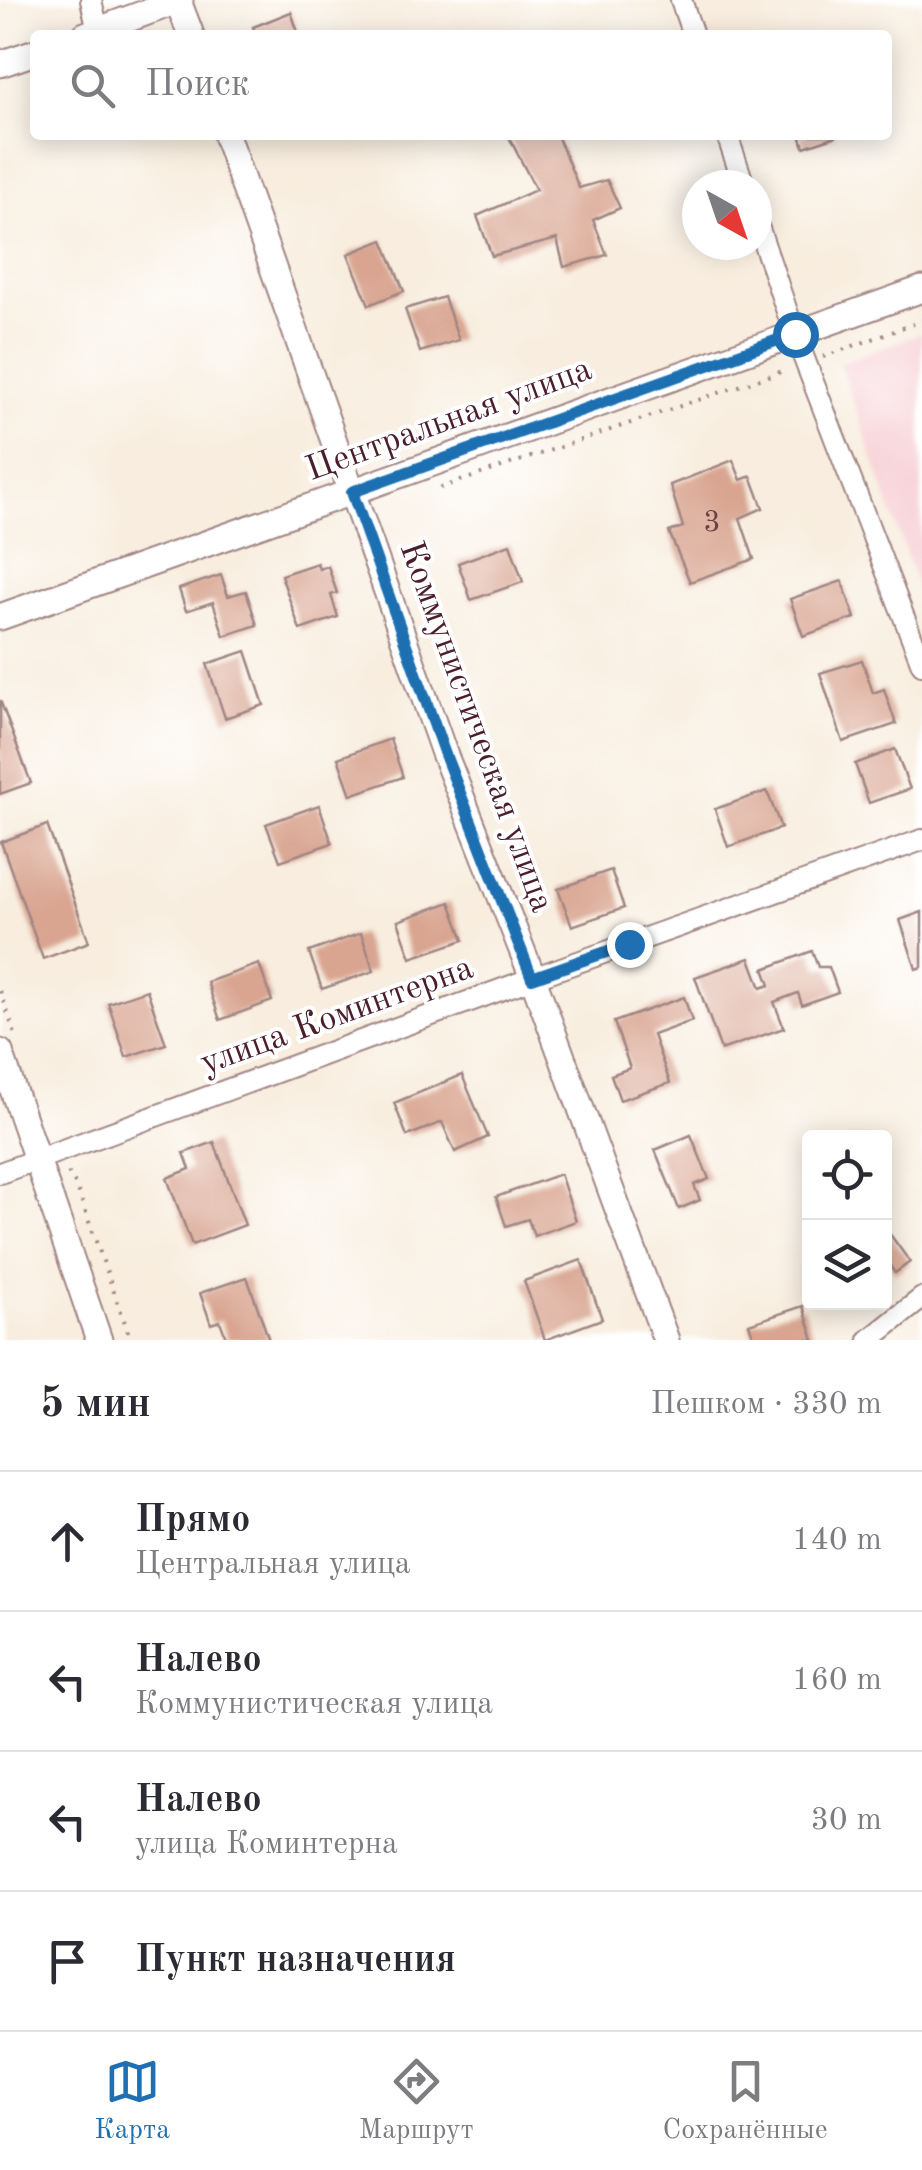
<!DOCTYPE html>
<html lang="ru">
<head>
<meta charset="utf-8">
<style>
  body { margin:0; font-family:"Old Standard TT",serif; background:#f7f7f7; color:#2b2b33 }
  .controls { position:absolute; right:30px; bottom:30px; display:grid; overflow:hidden; border-radius:10px; box-shadow:0 5px 25px #0003 }
  .controls button { width:90px; height:90px; display:grid; place-items:center; padding:0; border:0; border-bottom:2px solid #e1e1e2; background:#fff; color:#2b2b33; font:50px sans-serif }
  .compass { position:absolute; left:682px; top:170px; width:90px; height:90px; border-radius:50%; background:#fff; box-shadow:0 5px 25px #0003; rotate:140deg }
  .stop { position:absolute; width:30px; height:30px; margin:-22px; border:8px solid #1f6fb2; border-radius:50%; background:#fff }
  .stop.end { background:#1f6fb2; border-color:#fff; box-shadow:0 2px 10px #0008 }
  .list { margin:0; padding:0; list-style:none }
  h2 { display:flex; justify-content:space-between; align-items:center; height:130px; margin:0; padding:0 40px; font-size:42px }
  h2 small { font-size:32px; font-weight:400; color:#7c7c81 }
  .list li { display:grid; grid-template-columns:65px 1fr auto; gap:30px; align-items:center; box-sizing:border-box; height:140px; padding:0 40px; border-top:2px solid #e1e1e2 }
  .list b { display:block; font-size:38px; white-space:nowrap }
  .list p { margin:0; font-size:32px; white-space:nowrap; color:#7c7c81 }
  .list em { font-size:32px; font-style:normal; color:#7c7c81 }
  .icon { flex:none; width:55px; height:55px; fill:none; stroke:currentColor; stroke-width:2; stroke-linecap:round; stroke-linejoin:round }
  .map { position:relative; flex:none; width:922px; height:1340px; overflow:hidden }
  .search { position:absolute; background:#fff; box-shadow:0 5px 25px #0003; left:30px; right:30px; top:30px; height:110px; display:flex; align-items:center; gap:25px; box-sizing:border-box; padding:0 35px; border-radius:10px; color:#7c7c81; font-size:38px }
  .sheet { height:690px; background:#fff }
  nav { display:flex; justify-content:space-around; align-items:center; box-sizing:border-box; height:140px; border-top:2px solid #e1e1e2; background:#fff; font-size:28px; color:#7c7c81 }
  nav a { display:grid; justify-items:center; gap:5px }
  nav .on { color:#1f6fb2 }
  .map>svg:first-child { display:block }
  .built { fill:#f7cfd4 }
  .building { fill:#d9a591 }
  .lines { fill:none; stroke-linecap:round; stroke-linejoin:round }
  .minor-casing { stroke:#a18684; stroke-width:24 }
  .tertiary-casing { stroke:#a18684; stroke-width:29 }
  .path { stroke:#a18684; stroke-width:4; stroke-dasharray:2.5 8; stroke-linecap:butt }
  .minor { stroke:#fff; stroke-width:20 }
  .tertiary { stroke:#fff; stroke-width:25 }
  .route { stroke:#1f6fb2; stroke-width:12 }
  .labels { text-anchor:middle; dominant-baseline:central; stroke-width:8; stroke-linejoin:round; paint-order:stroke }
  .number-label { font-size:30px; fill:#6e4044 }
  .street-label { font-size:35px; fill:#4a1f2b; stroke:#fff }
</style>
</head>
<body>
<div class="map">
<svg width="922" height="1340" viewBox="0 0 922 1340">
  <rect width="100%" height="100%" fill="#fff"/>
  <filter id="ink" filterUnits="userSpaceOnUse"><feTurbulence type="fractalNoise" baseFrequency=".01" numOctaves="2"/><feDisplacementMap in="SourceGraphic" scale="20" xChannelSelector="R" yChannelSelector="G"/><feConvolveMatrix kernelMatrix="1 2 1 2 8 2 1 2 1" color-interpolation-filters="sRGB"/></filter>
  <filter id="wash" filterUnits="userSpaceOnUse"><feTurbulence type="fractalNoise" baseFrequency=".0048" numOctaves="4" result="noise"/><feDisplacementMap in="SourceGraphic" scale="40" xChannelSelector="R" yChannelSelector="G"/><feGaussianBlur stdDeviation="2.25" result="paint"/><feColorMatrix in="noise" values="0 0 0 0 0 0 0 0 0 0 0 0 0 0 0 0 0 1.4 0 .05"/><feComposite in="paint" operator="in"/></filter>
  <g filter="url(#wash)">
    <rect width="100%" height="100%" fill="#f8edde"/>
    <polygon class="built" points="922,333 922,600 840,363"/>
    <g id="blocks">
      <g class="building">
        <polygon points="291,12 299,35 256,35 253,27"/>
        <polygon points="508,135 557,135 579,188 607,180 620,208 593,220 607,255 564,267 557,239 492,256 477,216 536,190"/>
        <polygon points="800,135 837,135 837,136 804,147"/>
        <polygon points="383,240 404,291 369,305 348,254"/>
        <polygon points="444,297 459,340 420,352 405,309"/>
        <polygon points="733,460 741,480 751,476 763,508 740,518 754,559 690,582 669,532 683,527 670,485"/>
        <polygon points="510,544 523,582 471,600 458,563"/>
        <polygon points="317,563 319,569 328,566 337,593 331,595 338,617 300,630 281,575"/>
        <polygon points="221,575 228,596 246,591 257,625 224,636 213,602 186,611 179,589"/>
        <polygon points="842,581 855,618 803,636 790,599"/>
        <polygon points="246,651 264,705 225,718 207,664"/>
        <polygon points="862,660 873,693 884,689 896,724 843,742 820,673"/>
        <polygon points="0,700 31,783 0,794"/>
        <polygon points="390,739 403,777 351,795 338,758"/>
        <polygon points="895,749 910,789 869,803 855,764"/>
        <polygon points="767,791 781,828 728,847 715,809"/>
        <polygon points="319,805 332,843 280,861 266,824"/>
        <polygon points="47,825 89,942 43,959 1,842"/>
        <polygon points="611,870 624,908 572,926 558,889"/>
        <polygon points="450,902 464,940 411,958 398,921"/>
        <polygon points="922,912 922,967 916,969 900,920"/>
        <polygon points="361,933 374,971 322,989 309,952"/>
        <polygon points="812,951 818,967 829,967 838,992 802,1005 798,993 774,1002 784,1028 721,1050 695,977 750,958 761,988 770,985 764,969"/>
        <polygon points="259,964 272,1001 220,1020 207,982"/>
        <polygon points="147,990 166,1044 126,1057 108,1003"/>
        <polygon points="684,997 692,1021 653,1035 670,1083 620,1100 611,1075 630,1068 614,1022"/>
        <polygon points="462,1075 488,1137 455,1152 442,1122 407,1136 394,1103"/>
        <polygon points="691,1135 709,1179 694,1185 700,1200 679,1209 655,1150"/>
        <polygon points="214,1142 245,1225 192,1245 167,1178 190,1169 184,1153"/>
        <polygon points="560,1174 576,1221 534,1236 528,1219 506,1226 496,1197"/>
        <polygon points="884,1226 910,1262 895,1273 884,1258"/>
        <polygon points="581,1260 602,1319 545,1340 524,1281"/>
        <polygon points="247,1277 269,1340 227,1340 220,1321 211,1324 200,1293"/>
        <polygon points="803,1306 814,1340 755,1340 749,1324"/>
      </g>
    </g>
  </g>
  <g filter="url(#ink)">
    <use href="#blocks" fill-opacity="0" stroke="#a18684" stroke-width="2.5"/>
    <g class="lines">
      <defs>
        <g id="minor">
          <polyline points="91,0 98,31"/>
          <polyline points="681,0 693,35"/>
          <polyline points="727,135 744,185"/>
          <polyline points="757,223 795,335 922,664"/>
          <polyline points="0,1173 533,978 922,840"/>
          <polyline points="869,1340 922,1298"/>
        </g>
        <g id="tertiary">
          <polyline points="178,1 191,35"/>
          <polyline points="85,35 180,0"/>
          <polyline points="0,64 35,52"/>
          <polyline points="226,135 444,753 533,978 666,1340"/>
          <polyline points="0,617 922,289"/>
          <polyline points="0,1052 99,1340"/>
        </g>
      </defs>
      <use href="#minor" class="minor-casing"/>
      <use href="#tertiary" class="tertiary-casing"/>
      <g class="path">
        <polyline points="823,357 922,321"/>
        <polyline points="440,488 786,370"/>
        <polyline points="0,991 15,1034"/>
        <polyline points="68,1173 76,1185 131,1340"/>
      </g>
      <use href="#minor" class="minor"/>
      <use href="#tertiary" class="tertiary"/>
    </g>
  </g>
  <g class="lines" filter="url(#ink)">
    <polyline class="route" points="629,944 532,978 444,752 352,492 795,334"/>
  </g>
  <g class="labels">
    <g class="number-label">
      <text x="712" y="523">3</text>
    </g>
    <g class="street-label">
      <text transform="translate(449 420) rotate(-20)">Центральная улица</text>
      <text transform="translate(476 727) rotate(70)">Коммунистическая улица</text>
      <text transform="translate(337 1016) rotate(-20)">улица Коминтерна</text>
    </g>
  </g>
</svg>
<div class="controls">
<button><svg class="icon" aria-label="locate" viewBox="0 0 24 24"><circle cx="12" cy="12" r="6"/><path d="M12 2v4M12 18v4M2 12h4M18 12h4"/></svg></button>
<button><svg class="icon" aria-label="layers" viewBox="0 0 24 24"><path d="M12 4l9 5-9 5-9-5zM3 14l9 5 9-5"/></svg></button>
</div>
<svg class="compass" viewBox="-18 -18 36 36"><path d="M0-13l5 13h-10z" fill="#e53935"/><path d="M0 13l5-13h-10z" fill="#7c7c81"/></svg>
<div class="stop" style="left:795px;top:334px"></div>
<div class="stop end" style="left:629px;top:944px"></div>
<div class="search"><svg class="icon" aria-label="search" viewBox="0 0 24 24"><circle cx="10" cy="10" r="6"/><path d="M15 15l6 6"/></svg>Поиск</div>
</div>
<section class="sheet">
<h2>5 мин<small>Пешком · 330 m</small></h2>
<ul class="list">
<li><svg class="icon" aria-label="ahead" viewBox="0 0 24 24"><path d="M12 20V5M6 11l6-6 6 6"/></svg><div><b>Прямо</b><p>Центральная улица</p></div><em>140 m</em></li>
<li><svg class="icon" aria-label="left" viewBox="0 0 24 24"><path d="M17 20v-9H6M10 6l-5 5 5 5"/></svg><div><b>Налево</b><p>Коммунистическая улица</p></div><em>160 m</em></li>
<li><svg class="icon" aria-label="left" viewBox="0 0 24 24"><path d="M17 20v-9H6M10 6l-5 5 5 5"/></svg><div><b>Налево</b><p>улица Коминтерна</p></div><em>30 m</em></li>
<li><svg class="icon" aria-label="arrive" viewBox="0 0 24 24"><path d="M6 21V4h12l-3 4 3 4H6"/></svg><div><b>Пункт назначения</b></div></li>
</ul>
</section>
<nav>
<a class="on"><svg class="icon" aria-label="map" viewBox="0 0 24 24"><path d="M3 6l6-2 6 2 6-2v14l-6 2-6-2-6 2zM9 4v14M15 6v14"/></svg>Карта</a>
<a><svg class="icon" aria-label="directions" viewBox="0 0 24 24"><path d="M12 3l9 9-9 9-9-9zM9 14v-3h6M13 9l2 2-2 2"/></svg>Маршрут</a>
<a><svg class="icon" aria-label="saved" viewBox="0 0 24 24"><path d="M7 4h10v16l-5-4-5 4z"/></svg>Сохранённые</a>
</nav>
</body>
</html>
